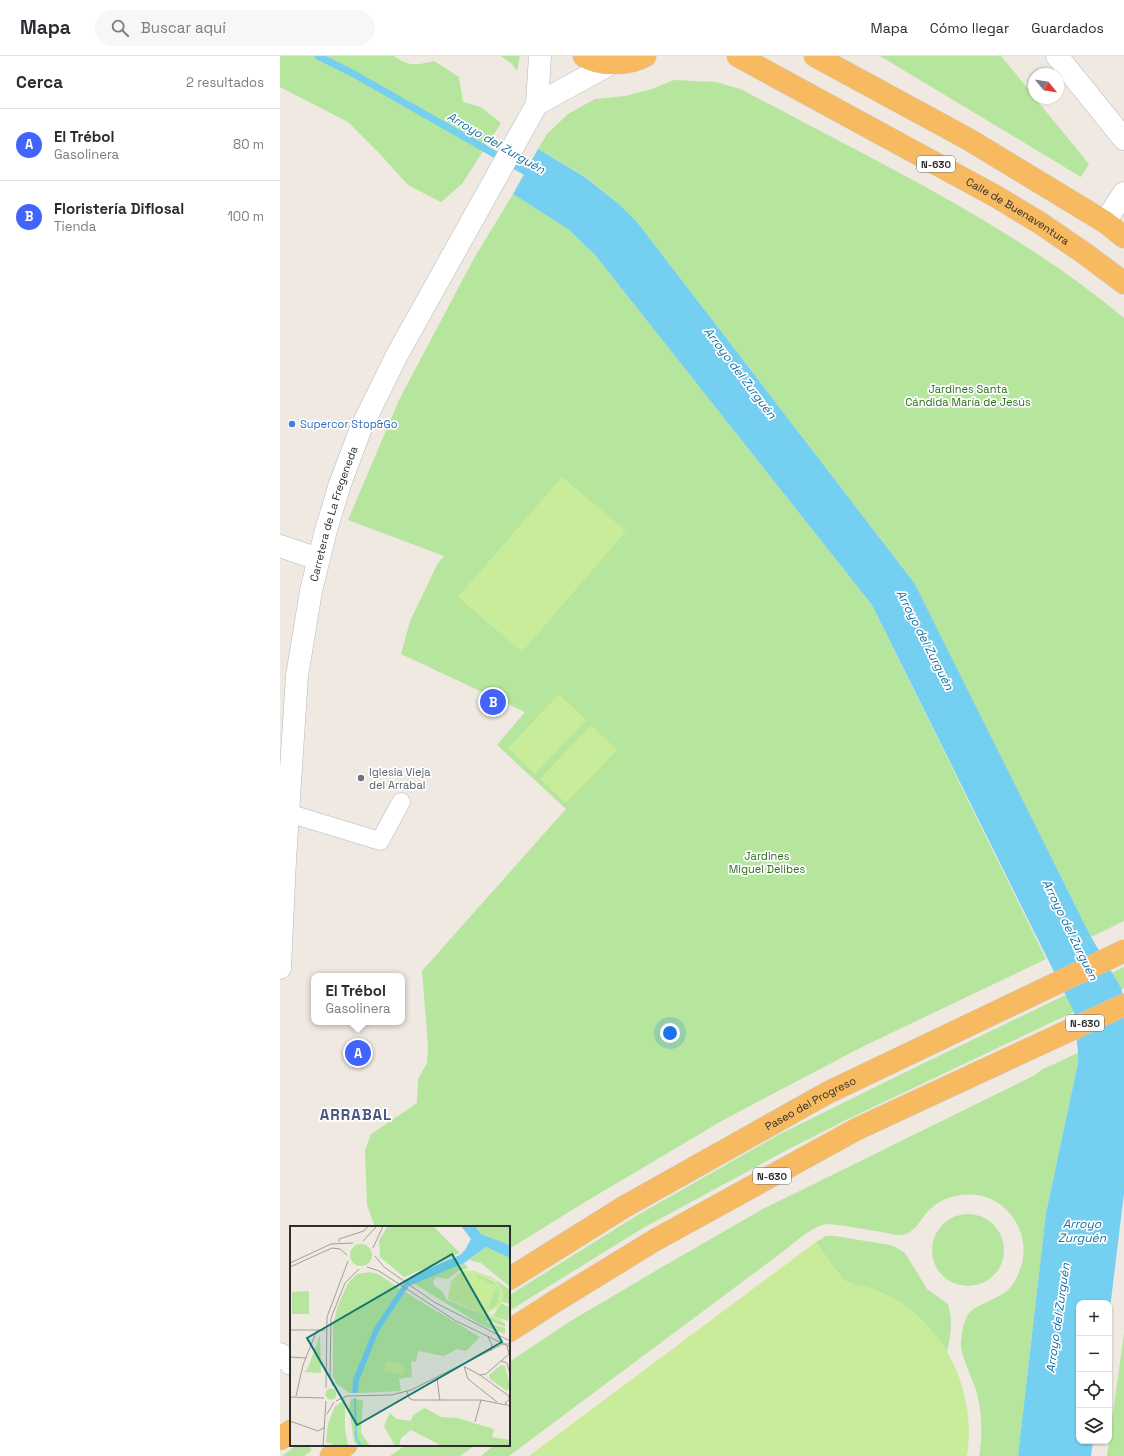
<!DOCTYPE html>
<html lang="es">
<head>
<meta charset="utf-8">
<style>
  body { margin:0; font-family:"Space Grotesk",sans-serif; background:#f7f7f7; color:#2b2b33 }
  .controls { position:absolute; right:12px; bottom:12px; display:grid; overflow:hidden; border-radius:8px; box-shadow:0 1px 3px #0004 }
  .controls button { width:36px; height:36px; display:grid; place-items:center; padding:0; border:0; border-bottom:1px solid #e1e1e2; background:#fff; color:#2b2b33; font:20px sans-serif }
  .compass { position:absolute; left:748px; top:12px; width:36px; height:36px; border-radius:50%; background:#fff; box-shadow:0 1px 3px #0004; rotate:120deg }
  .you { position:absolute; left:390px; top:977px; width:14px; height:14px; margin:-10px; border:3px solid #fff; border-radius:50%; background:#1a73e8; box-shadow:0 0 0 6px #1a73e833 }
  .badge { display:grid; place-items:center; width:26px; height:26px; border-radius:50%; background:#4264fb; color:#fff; font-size:13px; font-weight:700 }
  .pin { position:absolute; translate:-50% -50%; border:2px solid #fff; box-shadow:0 1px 4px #0006 }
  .popup { position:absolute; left:31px; top:917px; width:94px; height:52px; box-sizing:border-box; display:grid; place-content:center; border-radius:8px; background:#fff; filter:drop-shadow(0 1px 3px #0005); font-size:13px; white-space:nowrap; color:#7c7c81 }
  .popup b { font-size:15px; color:#2b2b33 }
  .popup::after { content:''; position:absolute; left:50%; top:100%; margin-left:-8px; border:8px solid transparent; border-top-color:#fff }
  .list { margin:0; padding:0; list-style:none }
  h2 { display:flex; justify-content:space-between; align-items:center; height:52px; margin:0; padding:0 16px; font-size:17px }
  h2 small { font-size:13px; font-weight:400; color:#7c7c81 }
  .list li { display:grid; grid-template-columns:26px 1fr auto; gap:12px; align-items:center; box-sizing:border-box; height:72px; padding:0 16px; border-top:1px solid #e1e1e2 }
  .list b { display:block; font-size:15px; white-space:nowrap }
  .list p { margin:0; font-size:13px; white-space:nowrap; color:#7c7c81 }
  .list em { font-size:13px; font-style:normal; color:#7c7c81 }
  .icon { flex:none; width:22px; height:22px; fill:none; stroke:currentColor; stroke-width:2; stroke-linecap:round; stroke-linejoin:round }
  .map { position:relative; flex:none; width:844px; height:1400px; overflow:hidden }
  header { display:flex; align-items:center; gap:24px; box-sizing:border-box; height:56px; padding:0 20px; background:#fff; border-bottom:1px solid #e1e1e2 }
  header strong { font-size:19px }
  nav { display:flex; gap:22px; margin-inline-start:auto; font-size:14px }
  .search { width:280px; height:36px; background:#f7f7f7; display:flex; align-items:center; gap:10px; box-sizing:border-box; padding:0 14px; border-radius:22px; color:#7c7c81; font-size:15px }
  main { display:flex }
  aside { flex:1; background:#fff }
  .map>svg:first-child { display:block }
  .green { fill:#b6e59e }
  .pitch { fill:#c9ec9a }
  .water { fill:#75cff0 }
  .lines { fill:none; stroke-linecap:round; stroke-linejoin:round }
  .stream { stroke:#75cff0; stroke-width:7 }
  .pedestrian-casing { stroke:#b4b7c1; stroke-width:19 }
  .minor-casing { stroke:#b4b7c1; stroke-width:23 }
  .secondary-casing { stroke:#b4b7c1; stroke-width:23 }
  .trunk-casing { stroke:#c9c9c9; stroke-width:23 }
  .pedestrian { stroke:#fff; stroke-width:18 }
  .minor { stroke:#fff; stroke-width:22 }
  .secondary { stroke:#fff; stroke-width:22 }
  .trunk { stroke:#f8ba60; stroke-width:22 }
  .shop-dot { fill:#3f7fe0; stroke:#fff; stroke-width:1.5 }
  .worship-dot { fill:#6b7280; stroke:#fff; stroke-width:1.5 }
  .labels { text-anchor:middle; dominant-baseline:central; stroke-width:3.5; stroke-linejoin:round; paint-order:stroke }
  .shield { fill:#fff; stroke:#6d6d6d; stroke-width:1 }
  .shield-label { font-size:10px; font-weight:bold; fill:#2e2e2e }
  .street-label { font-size:11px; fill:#2e2e2e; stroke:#fff }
  .park-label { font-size:11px; fill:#2c6e1b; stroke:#fff }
  .shop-label { font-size:11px; fill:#366cbe; stroke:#fff; text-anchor:start }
  .worship-label { font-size:11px; fill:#5b616d; stroke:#fff; text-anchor:start }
  .water-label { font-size:12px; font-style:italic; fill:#0d6fa3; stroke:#fff }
  .district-label { font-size:15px; font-weight:bold; letter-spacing:1px; fill:#4d5680; stroke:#fff }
  .inset-river { fill:none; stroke:#75cff0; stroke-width:2 }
  .inset-road { fill:none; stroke:#a29e99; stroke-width:1 }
  .view { fill:#0f766e; fill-opacity:0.15; stroke:#0f766e; stroke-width:2 }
  .inset-edge { fill:none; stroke:#2e2e2e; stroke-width:2 }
</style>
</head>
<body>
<header>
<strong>Mapa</strong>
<div class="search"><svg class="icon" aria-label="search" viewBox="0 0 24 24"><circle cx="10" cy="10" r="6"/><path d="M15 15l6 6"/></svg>Buscar aquí</div>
<nav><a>Mapa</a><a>Cómo llegar</a><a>Guardados</a></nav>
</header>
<main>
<aside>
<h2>Cerca<small>2 resultados</small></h2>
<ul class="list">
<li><span class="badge">A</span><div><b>El Trébol</b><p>Gasolinera</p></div><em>80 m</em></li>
<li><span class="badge">B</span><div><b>Floristería Diflosal</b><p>Tienda</p></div><em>100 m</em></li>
</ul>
</aside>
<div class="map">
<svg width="844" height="1400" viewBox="0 0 844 1400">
  <rect width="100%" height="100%" fill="#efe9e1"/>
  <g class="green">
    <path d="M 0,0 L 114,0 C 128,11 138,9 154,5 L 179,21 L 183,46 L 201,51 L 221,67 L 182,128 L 161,146 L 128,129 L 100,98 L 68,66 L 0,31 Z"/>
    <polygon points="221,0 240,0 237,15 232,8"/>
    <polygon points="600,0 721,0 754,40 754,42 755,42 809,108 801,121"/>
    <path d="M 394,24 L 435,26 L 461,33 C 591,104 729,166 844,262 L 844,865 L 811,881 L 635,528 L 357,166 L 340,149 L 306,121 L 258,93 L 267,78 L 288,58 L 315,43 L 345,40 L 372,33 Z"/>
    <polygon points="233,138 288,173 315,199 592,549 766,903 584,990 445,1063 305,1146 229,1193 229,1171 95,1171 87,1149 85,1094 91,1078 137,1047 138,1023 147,1007 148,989 142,915 286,753 217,689 245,656 121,598 130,565 158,507 164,500 68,464 119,344 193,204"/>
    <polygon points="844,911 844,932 568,1063 505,1095 363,1172 229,1255 229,1240 236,1235 356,1160 500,1078 640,1009"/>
    <path d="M 798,997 L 798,1007 L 766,1157 L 738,1400 L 699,1400 C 703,1378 702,1355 696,1334 C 692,1321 679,1297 681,1285 C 682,1276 684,1264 689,1257 C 696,1249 718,1243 728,1234 C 733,1229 737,1222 739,1216 C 751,1189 739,1158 713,1144 C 693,1134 665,1138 649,1154 C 640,1163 636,1178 620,1179 C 615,1179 608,1177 602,1176 C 588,1174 573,1171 558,1169 C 555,1169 551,1168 548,1168 C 534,1168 512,1189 501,1197 L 229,1400 L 201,1400 L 214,1389 L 229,1389 L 229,1306 L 289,1266 L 389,1207 L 483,1153 L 755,1019 L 761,1014 Z"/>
    <circle cx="688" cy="1194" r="36"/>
    <path d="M 546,1180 L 555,1180 L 610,1189 L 617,1192 L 625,1197 L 647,1233 L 668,1248 C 673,1266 671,1278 667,1296 C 651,1271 629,1248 600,1236 C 591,1232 573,1229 565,1225 C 561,1223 541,1193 536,1186 Z"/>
    <polygon points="844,1277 844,1400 827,1400 829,1385"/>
    <polygon points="17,1389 29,1389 32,1394 24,1400 2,1400"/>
    <polygon points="126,1389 195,1389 180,1400 110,1400"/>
  </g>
  <g class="pitch">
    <polygon points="282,421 346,475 242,596 178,541"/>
    <polygon points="279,638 306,664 255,718 228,692"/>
    <polygon points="311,669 337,694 286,747 260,723"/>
    <path d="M 536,1186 C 541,1193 560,1222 565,1225 C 569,1228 577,1228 583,1230 C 592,1232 602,1236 611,1241 C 667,1272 697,1337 687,1400 L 249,1400 Z"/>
  </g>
  <polygon class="water" points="258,93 305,121 340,149 357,166 635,528 811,881 841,932 844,943 844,1137 829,1261 829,1247 799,1247 799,1385 813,1385 811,1400 738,1400 766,1157 798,1007 798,997 794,956 592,549 315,199 288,173 233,138"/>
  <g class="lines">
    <polyline class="stream" points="38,0 74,18 253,120"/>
    <defs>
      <polyline id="pedestrian" points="8,757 100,785 121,746"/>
      <g id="minor">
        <polyline points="777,0 844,83"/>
        <polyline points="825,166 844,137"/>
        <polyline points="0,490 38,503"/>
      </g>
      <g id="secondary">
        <polyline points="257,48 330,8"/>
        <path id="s1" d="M 0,912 L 5,804 L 17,620 L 31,535 L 46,474 L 60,428 L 81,372 L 117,299 L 257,48 L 260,0"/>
        <polyline points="0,1298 11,1308"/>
      </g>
      <g id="trunk">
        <path d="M 304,0 C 319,10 350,9 365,0"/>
        <path id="s2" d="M 458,0 L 717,141 L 760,167 L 804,197 L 844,227"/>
        <polyline points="535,0 688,83 825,166 844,181"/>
        <path id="s3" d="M 229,1223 L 344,1151 L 547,1037 L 844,895"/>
        <polyline points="229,1275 274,1246 375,1184 577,1073 844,949"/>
        <polyline points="0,1383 11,1375"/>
        <polyline points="51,1400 66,1389"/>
      </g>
    </defs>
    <use href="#pedestrian" class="pedestrian-casing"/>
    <use href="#minor" class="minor-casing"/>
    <use href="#secondary" class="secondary-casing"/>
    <use href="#trunk" class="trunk-casing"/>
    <use href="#pedestrian" class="pedestrian"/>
    <use href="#minor" class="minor"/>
    <use href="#secondary" class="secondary"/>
    <use href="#trunk" class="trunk"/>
  </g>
  <circle class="shop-dot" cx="12" cy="368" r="4"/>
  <circle class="worship-dot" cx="81" cy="722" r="4"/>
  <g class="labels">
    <g class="shield">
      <rect x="637" y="100" width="38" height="16" rx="3"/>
      <rect x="786" y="959" width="38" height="16" rx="3"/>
      <rect x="473" y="1112" width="38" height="16" rx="3"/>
    </g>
    <g class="shield-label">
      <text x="656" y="108">N-630</text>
      <text x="805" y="967">N-630</text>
      <text x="492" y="1120">N-630</text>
    </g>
    <g class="street-label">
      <text stroke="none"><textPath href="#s2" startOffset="320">Calle de Buenaventura</textPath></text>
      <text stroke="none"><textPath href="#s1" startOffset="459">Carretera de La Fregeneda</textPath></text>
      <text stroke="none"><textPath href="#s3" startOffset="349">Paseo del Progreso</textPath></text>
    </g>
    <g class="park-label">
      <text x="688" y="333">Jardines Santa<tspan x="688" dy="13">Cándida María de Jesús</tspan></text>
      <text x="487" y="800">Jardines<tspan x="487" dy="13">Miguel Delibes</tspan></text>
    </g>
    <g class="shop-label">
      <text x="20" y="368">Supercor Stop&amp;Go</text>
    </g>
    <g class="worship-label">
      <text x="89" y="716">Iglesia Vieja<tspan x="89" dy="13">del Arrabal</tspan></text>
    </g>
    <g class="water-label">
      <text transform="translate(216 87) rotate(30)">Arroyo del Zurguén</text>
      <text transform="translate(460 317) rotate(53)">Arroyo del Zurguén</text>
      <text transform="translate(645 584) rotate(63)">Arroyo del Zurguén</text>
      <text transform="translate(790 874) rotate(64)">Arroyo del Zurguén</text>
      <text x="802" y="1168">Arroyo<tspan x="802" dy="14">Zurguén</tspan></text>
      <text transform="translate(778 1262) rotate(-82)">Arroyo del Zurguén</text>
    </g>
    <g class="district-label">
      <text x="76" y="1058">ARRABAL</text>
    </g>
  </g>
  <g transform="translate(10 1170)">
    <rect width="220" height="220" fill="#efe9e1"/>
    <path d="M 98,0 L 143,0 L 170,27 L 114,51 L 90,31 L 89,14 ZM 185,0 L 220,0 L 220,19 L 191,8 ZM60 29a11 11 0 1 1 22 0a11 11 0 1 1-22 0ZM 196,21 L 220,32 L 220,61 L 191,37 L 179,34 ZM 174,37 L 178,42 L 168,45 L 157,53 L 147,51 L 143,55 L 144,60 L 152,65 L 157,74 L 215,97 L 215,101 L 198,94 L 193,100 L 123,57 ZM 185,45 L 203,52 L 220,64 L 220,78 L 212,76 L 213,66 L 206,55 ZM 79,46 L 88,48 L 110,63 L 84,102 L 63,153 L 62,167 L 59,167 L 46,157 L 43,150 L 43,100 L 47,82 L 58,57 L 67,48 ZM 184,47 L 203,55 L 210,64 L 209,76 L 202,83 L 197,84 ZM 19,65 L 19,88 L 2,88 L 2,66 ZM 115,66 L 190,111 L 176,125 L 167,123 L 154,130 L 128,125 L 126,136 L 121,135 L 122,151 L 109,153 L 111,165 L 68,167 L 69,155 L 89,105 ZM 211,77 L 219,81 L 218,95 L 203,90 ZM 196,96 L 215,102 L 215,108 L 194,100 ZM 30,109 L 31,147 L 14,146 L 18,142 ZM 211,139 L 215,140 L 220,161 L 217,165 L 200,153 L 199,149 ZM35.5 168a5.5 5.5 0 1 1 11 0a5.5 5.5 0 1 1-11 0ZM 61,173 L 73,174 L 71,207 L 80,220 L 67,220 L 64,215 L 59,183 ZM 55,174 L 55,202 L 58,220 L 47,220 L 36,216 L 38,198 L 45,180 ZM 135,182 L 151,191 L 167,192 L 204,203 L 202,211 L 220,214 L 220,220 L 152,220 L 121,204 L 111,212 L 109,220 L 105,220 L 94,200 L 100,187 L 107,193 L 121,195 L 123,189 Z" fill="#b6e59e"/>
    <path d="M 173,44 L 185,45 L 208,57 L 213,66 L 212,75 L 207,82 L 197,87 L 212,94 L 211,96 L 158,73 L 161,55 ZM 184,48 L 203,55 L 209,62 L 210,74 L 202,83 L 197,84 L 207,60 L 184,50 ZM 96,135 L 115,139 L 113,149 L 94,145 Z" fill="#c9ec9a" fill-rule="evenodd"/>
    <path d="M 171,0 L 185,0 L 191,8 L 220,19 L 220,32 L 196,21 L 174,37 L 119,60 L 89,105 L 69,155 L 68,167 L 62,167 L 63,153 L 84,102 L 114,57 L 122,50 L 170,29 L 175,24 L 181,13 Z" fill="#75cff0"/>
    <path class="inset-river" d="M 65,172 L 66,212 L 71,220"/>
    <path class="inset-road" d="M 73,15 L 87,0M 49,16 L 49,13 L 74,5 L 78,0M 83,22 L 93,0M 85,30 L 94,41 L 144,76 L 220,115M 0,37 L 41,18 L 63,17M 0,41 L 42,22 L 50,23 L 57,29M 77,41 L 89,45 L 166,95 L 220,121M 0,104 L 35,104M 198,111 L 202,119 L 201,125M 0,131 L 16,132M 211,135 L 219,128 L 217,120M 174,140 L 178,153 L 207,176M 175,141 L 190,149 L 219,170 L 219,173M 190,149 L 196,148 L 211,135 L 217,137 L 220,149M 147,152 L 150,175M 43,160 L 40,152 L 41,92 L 55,57 L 69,43M 36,162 L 37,91 L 58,35M 117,165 L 119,172 L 123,174 L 191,174 L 216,179M 6,170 L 13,139 L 27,104M 0,171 L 34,172M 220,173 L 215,177 L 220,181M 46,175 L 57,170 L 101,169 L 121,164 L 213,118 L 220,118M 37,188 L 44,176M 0,195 L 28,205 L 35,201M 185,196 L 191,174M 33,220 L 36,175"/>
    <path class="view" d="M 162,28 L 212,116 L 67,199 L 17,112 Z"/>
    <rect width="220" height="220" class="inset-edge"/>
  </g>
</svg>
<div class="controls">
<button>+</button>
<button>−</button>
<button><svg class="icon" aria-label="locate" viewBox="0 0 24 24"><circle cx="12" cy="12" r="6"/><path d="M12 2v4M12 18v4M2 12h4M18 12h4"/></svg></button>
<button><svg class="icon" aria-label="layers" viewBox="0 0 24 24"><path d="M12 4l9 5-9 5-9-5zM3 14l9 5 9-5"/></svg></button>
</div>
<svg class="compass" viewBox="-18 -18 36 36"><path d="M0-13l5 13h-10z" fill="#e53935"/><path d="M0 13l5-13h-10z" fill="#7c7c81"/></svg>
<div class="you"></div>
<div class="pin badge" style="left:78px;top:997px">A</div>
<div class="popup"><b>El Trébol</b>Gasolinera</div>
<div class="pin badge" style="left:213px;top:646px">B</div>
</div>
</main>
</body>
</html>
